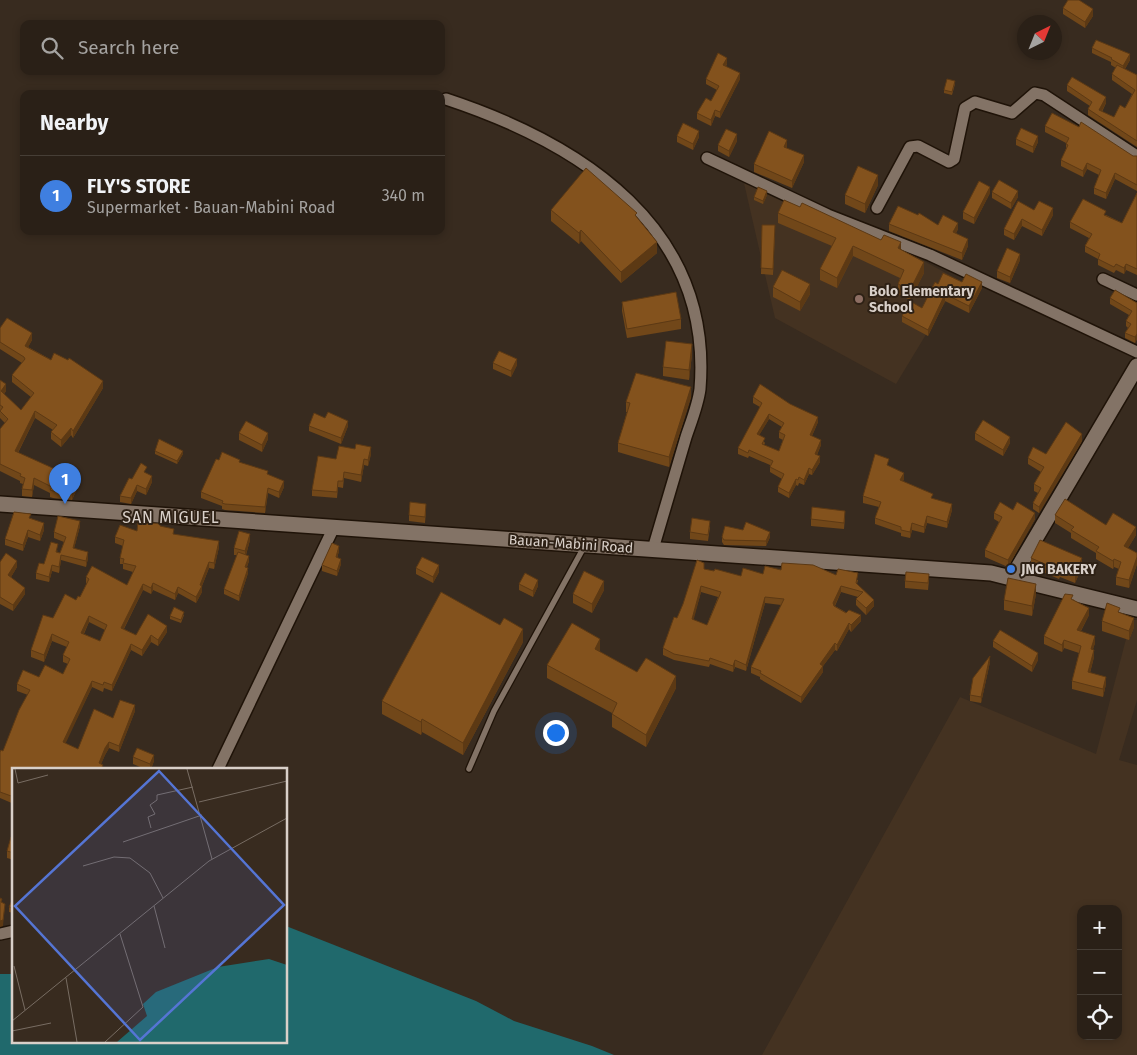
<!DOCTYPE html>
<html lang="en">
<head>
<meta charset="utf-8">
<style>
  body { margin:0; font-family:"Fira Sans",sans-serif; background:#362d24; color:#f1f3f6 }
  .controls { position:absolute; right:15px; bottom:15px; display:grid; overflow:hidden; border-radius:10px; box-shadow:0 2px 8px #0003 }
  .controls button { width:45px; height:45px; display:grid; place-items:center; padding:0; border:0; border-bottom:1px solid #463e36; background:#2a2017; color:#f1f3f6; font:25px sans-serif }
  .compass { position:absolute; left:1017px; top:15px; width:45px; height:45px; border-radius:50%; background:#2a2017; box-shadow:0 2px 8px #0003; rotate:43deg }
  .you { position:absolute; left:555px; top:732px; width:18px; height:18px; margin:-12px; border:4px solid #fff; border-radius:50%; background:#1a73e8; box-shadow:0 0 0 8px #1a73e833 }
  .badge { display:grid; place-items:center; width:32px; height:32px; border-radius:50%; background:#8c9099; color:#fff; font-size:16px; font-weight:700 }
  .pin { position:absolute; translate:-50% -41px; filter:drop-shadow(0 1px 2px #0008) }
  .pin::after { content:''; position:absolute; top:26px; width:18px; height:15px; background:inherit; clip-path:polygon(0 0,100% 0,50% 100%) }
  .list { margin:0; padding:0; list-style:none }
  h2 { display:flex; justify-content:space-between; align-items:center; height:65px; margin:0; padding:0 20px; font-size:21px }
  h2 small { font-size:16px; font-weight:400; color:#a5a3a1 }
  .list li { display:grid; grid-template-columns:32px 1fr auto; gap:15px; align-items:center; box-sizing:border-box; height:80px; padding:0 20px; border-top:1px solid #463e36 }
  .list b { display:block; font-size:19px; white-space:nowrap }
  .list p { margin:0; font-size:16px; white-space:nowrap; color:#a5a3a1 }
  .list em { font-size:16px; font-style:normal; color:#a5a3a1 }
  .icon { flex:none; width:28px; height:28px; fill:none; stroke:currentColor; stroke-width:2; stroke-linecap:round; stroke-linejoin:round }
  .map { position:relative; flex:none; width:1137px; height:1055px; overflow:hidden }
  .search { position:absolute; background:#2a2017; box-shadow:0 2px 8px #0003; left:20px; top:20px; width:425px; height:55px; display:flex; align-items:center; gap:12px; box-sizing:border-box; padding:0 18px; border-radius:10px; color:#a5a3a1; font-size:19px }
  .panel { position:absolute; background:#2a2017; box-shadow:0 2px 8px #0003; left:20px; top:90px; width:425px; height:145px; border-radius:10px }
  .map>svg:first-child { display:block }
  .built { fill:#443221; fill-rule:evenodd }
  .water { fill:#20696c }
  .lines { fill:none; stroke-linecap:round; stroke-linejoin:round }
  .lane-casing { stroke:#1f1308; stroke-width:8 }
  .street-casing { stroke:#1f1308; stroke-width:14 }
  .secondary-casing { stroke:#1f1308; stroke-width:18 }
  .lane { stroke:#837366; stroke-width:5.5 }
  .street { stroke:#837366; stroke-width:11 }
  .secondary { stroke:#837366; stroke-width:15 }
  .wall { fill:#714719; fill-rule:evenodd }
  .shaded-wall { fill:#5c3914 }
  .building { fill:#83521d; stroke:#5c3914; fill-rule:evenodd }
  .education-dot { fill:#8d6e63; stroke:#2e2115; stroke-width:2 }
  .shop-dot { fill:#3f7fe0; stroke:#2e2115; stroke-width:2 }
  .labels { text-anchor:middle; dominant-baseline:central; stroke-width:4; stroke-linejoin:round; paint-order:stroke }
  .poi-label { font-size:14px; font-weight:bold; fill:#d9d0c9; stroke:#2e2115; text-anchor:start }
  .street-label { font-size:14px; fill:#d9d0c9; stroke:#2e2115 }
  .quarter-label { font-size:16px; letter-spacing:1px; fill:#d9d0c9; stroke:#2e2115 }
  .inset-road { fill:none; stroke:#786d63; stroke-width:1 }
  .view { fill:#5575d4; fill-opacity:0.15; stroke:#5575d4; stroke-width:2.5 }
  .inset-edge { fill:none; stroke:#d9d0c9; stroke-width:2.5 }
</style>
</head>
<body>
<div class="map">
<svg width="1137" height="1055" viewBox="0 0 1137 1055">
  <rect width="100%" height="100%" fill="#382b1f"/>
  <g class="built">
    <polygon points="744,183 851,222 959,280 896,384 775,318"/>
    <path d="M 1131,620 L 1137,620 L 1137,700 L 1119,760 L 1137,765 L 1137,1055 L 762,1055 L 960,697 L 1096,754 ZM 1081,909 L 1118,909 L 1118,1036 L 1081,1036 Z"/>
  </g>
  <polygon class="water" points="286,926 476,1001 514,1021 592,1046 614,1055 0,1055 0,974 14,974 14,1041 286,1041"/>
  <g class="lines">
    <defs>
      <polyline id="lane" points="469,769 494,711 584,547"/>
      <g id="street">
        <path d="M 446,99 C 582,144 713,228 700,389 C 698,405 691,422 686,437 C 675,474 664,512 653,549"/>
        <polyline points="707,158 828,215 930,255 1137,352"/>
        <polyline points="877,208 910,147 918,146 949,162 954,159 965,108 975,102 1012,113 1035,93 1044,95 1137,156"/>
        <polyline points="1103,279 1137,295"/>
        <polyline points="218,769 334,527"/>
        <polyline points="0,934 14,931"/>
      </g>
      <g id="secondary">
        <polyline points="0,504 991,573 1137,609"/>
        <polyline points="1012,578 1137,366"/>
      </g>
    </defs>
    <use href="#lane" class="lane-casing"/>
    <use href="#street" class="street-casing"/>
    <use href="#secondary" class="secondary-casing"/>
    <use href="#lane" class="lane"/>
    <use href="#street" class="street"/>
    <use href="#secondary" class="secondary"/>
  </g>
  <g class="wall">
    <polygon points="1063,8 1093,16 1085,28 1063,14"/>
    <polygon points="1092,48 1130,60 1125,69 1137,75 1137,147 1088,115 1088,109 1090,106 1067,91 1067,85 1106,103 1102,112 1114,117 1125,108 1132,94 1112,80 1112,74 1116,68 1111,65 1111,62 1092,53"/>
    <polygon points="727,63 726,67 740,79 720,118 715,116 711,126 697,119 697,113 711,101 717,90 706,84 706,79"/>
    <polygon points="955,84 952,95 944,93 944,90"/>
    <polygon points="1045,126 1133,156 1137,156 1137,191 1115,179 1106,199 1094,194 1094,188 1099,175 1087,169 1083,177 1061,166 1061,160 1066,149 1066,143 1045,132"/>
    <polygon points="677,136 699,137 693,150 677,142"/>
    <polygon points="1016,139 1038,142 1033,153 1016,145"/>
    <polygon points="737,141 729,157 718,151 718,145"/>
    <polygon points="787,147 787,148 804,162 792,188 754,172 754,164"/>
    <polygon points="878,185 865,213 845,204 845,195"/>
    <polygon points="992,192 1018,197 1011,209 992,198"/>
    <polygon points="990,193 974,224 963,219 963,212"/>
    <polygon points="1137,193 1137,275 1126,270 1124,274 1116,270 1114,273 1098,265 1098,259 1085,252 1085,246 1089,238 1070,228 1070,222 1106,215 1122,223"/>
    <polygon points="767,195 763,204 754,200 754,197"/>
    <polygon points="551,210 637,218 657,253 621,283 581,241 579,244 551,221"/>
    <polygon points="1034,210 1053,215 1042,236 1022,226 1014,240 1004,235 1004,229"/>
    <polygon points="778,213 901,250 924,273 910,300 898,294 898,284 900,278 853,256 837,288 820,280 820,269 832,246 778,223"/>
    <polygon points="889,224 938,225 958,229 956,233 968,246 962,260 889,231"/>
    <polygon points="762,225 775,231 773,275 761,274"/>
    <polygon points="1020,260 1010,283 997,278 997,271"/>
    <polygon points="962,282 982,288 969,313 945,301 928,336 902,322 902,316 922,308 938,284"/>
    <polygon points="773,287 810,294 800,311 773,297"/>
    <polygon points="1110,298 1137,303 1137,339 1135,343 1125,338 1125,333 1128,328 1126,326 1126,321 1129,315 1110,304"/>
    <polygon points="622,302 681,319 681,329 627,338 622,311"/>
    <polygon points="0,328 32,340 28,347 103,388 73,438 71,435 61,447 51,439 51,432 53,430 35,418 18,453 57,475 76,491 72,500 53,498 50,497 50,493 34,485 32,497 22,496 22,489 23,484 20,483 20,481 0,471 0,429 5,423 0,418 0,380 6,391 4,394 21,410 31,397 12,382 12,375 22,363 0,349"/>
    <polygon points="692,354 689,380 663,376 663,367"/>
    <polygon points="493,363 517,365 511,377 493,369"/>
    <polygon points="691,397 669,467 618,452 618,443 627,412 626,412 626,402"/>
    <path d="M 753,397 L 790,404 L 818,422 L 812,436 L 821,445 L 817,455 L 820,462 L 812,475 L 809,474 L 804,485 L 799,483 L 798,486 L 796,485 L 789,498 L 778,492 L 778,487 L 782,479 L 770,472 L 770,465 L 749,456 L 748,458 L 738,454 L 738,448 L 760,407 L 753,403 ZM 769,419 L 782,427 L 779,432 L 779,438 L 783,440 L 779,451 L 764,445 L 765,443 L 759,435 Z"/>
    <polygon points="309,426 348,426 341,444 309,431"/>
    <polygon points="239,433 268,439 262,452 239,440"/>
    <polygon points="975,433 1010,443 1003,456 975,440"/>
    <polygon points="1082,441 1039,513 1033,509 1033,503 1038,493 1034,491 1034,484 1041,472 1028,464 1028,458 1046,454"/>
    <polygon points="155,451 183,454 177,464 155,454"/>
    <polygon points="371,454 368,466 364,465 361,482 344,478 343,488 338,487 337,498 312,496 312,490 336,459"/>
    <polygon points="219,460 240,463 268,474 284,487 279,498 268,493 265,513 225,510 222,509 222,506 201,498 201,492"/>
    <polygon points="889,466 904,479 903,481 952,510 947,528 927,523 924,533 912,530 910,538 901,536 901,533 875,524 875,518 879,507 863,503 863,496"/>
    <polygon points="147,473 146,474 152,482 146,495 137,491 131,504 120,502 120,496 132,479"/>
    <polygon points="426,510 425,523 409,521 409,515"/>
    <polygon points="1013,510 1035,519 1008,567 985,557 985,550 999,522 994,519 994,513"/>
    <polygon points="1055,515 1106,525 1136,535 1128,548 1137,553 1137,564 1129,588 1116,585 1116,577 1119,569 1114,567 1113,569 1096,559 1096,553 1071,538 1071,533 1055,523"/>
    <polygon points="845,517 844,529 811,526 811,519"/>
    <polygon points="31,518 44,530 40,541 28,537 23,551 5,545 5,539"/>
    <polygon points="80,526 74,548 88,558 86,567 61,560 59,573 52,571 49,582 36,579 36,573 44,564 58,550 57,552 60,553 64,542 54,538 54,532"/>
    <path d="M 160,526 L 174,534 L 219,547 L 214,569 L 209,568 L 202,586 L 202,592 L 196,603 L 178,593 L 175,600 L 153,590 L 151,594 L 143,590 L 124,629 L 136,635 L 167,632 L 158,646 L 151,642 L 142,656 L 131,650 L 112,691 L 104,688 L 103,692 L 92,687 L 65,743 L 78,749 L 113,718 L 135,711 L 119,752 L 109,748 L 105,755 L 101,764 L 103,769 L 14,769 L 14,804 L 0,798 L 0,752 L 3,751 L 28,695 L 17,691 L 17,684 L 39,677 L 63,674 L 68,664 L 63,662 L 63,655 L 67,647 L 52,641 L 44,662 L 31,657 L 31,650 L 53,618 L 80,597 L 87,583 L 86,583 L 86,577 L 127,585 L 133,572 L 123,569 L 123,564 L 120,564 L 120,558 L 123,546 L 115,543 L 115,537 L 137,531 ZM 89,622 L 105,630 L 100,641 L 84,634 Z"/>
    <polygon points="710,527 708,541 690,539 690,532"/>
    <polygon points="722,537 770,537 766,546 724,545 722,542"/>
    <polygon points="250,540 246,555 249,561 247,567 248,573 239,601 224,594 224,589 237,555 234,555 234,548"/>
    <polygon points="339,551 337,558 341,564 337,576 322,571 322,565"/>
    <polygon points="1031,558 1082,567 1075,583 1060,577 1059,579 1031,567"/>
    <polygon points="0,562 17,567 11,577 25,594 13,611 0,604"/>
    <polygon points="416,568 439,572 433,583 416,574"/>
    <path d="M 704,569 L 741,576 L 763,574 L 781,570 L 836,575 L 858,580 L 857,584 L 874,606 L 866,615 L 856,605 L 856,599 L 858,597 L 841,592 L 835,606 L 861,621 L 851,632 L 849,629 L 837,651 L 835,650 L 823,666 L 823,672 L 801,703 L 760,679 L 760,677 L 751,673 L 751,667 L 781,605 L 765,603 L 746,671 L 735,667 L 733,672 L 710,664 L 709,667 L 674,660 L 663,655 L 663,648 L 677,618 ZM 701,592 L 718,597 L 707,625 L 693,620 Z"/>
    <polygon points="929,580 928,590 905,588 905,581"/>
    <polygon points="519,584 538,586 533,597 519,590"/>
    <polygon points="604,590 592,613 573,603 573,594"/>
    <polygon points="1036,594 1032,616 1004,610 1004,600"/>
    <polygon points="1073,599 1089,615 1081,631 1095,643 1093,649 1094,657 1090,673 1106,684 1103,697 1072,689 1072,681 1079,653 1064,648 1062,652 1044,644 1044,636"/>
    <polygon points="184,615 181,623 170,619 170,616"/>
    <polygon points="1102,621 1134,627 1129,640 1102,631"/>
    <polygon points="993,641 1038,660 1032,672 993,647"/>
    <polygon points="523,642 463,755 422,732 421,735 382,714 382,701"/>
    <polygon points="600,652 637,672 676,688 646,747 612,727 612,713 547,678 547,665"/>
    <polygon points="990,662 981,703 970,701 970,695"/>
    <polygon points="133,757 154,761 151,769 145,769 133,764"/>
    <polygon points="14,838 14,860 7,858 7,851"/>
    <polygon points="14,896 14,913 9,912 9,907"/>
  </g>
  <g class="shaded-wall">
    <polygon points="1093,9 1093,16 1085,28 1085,22"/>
    <polygon points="1130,54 1130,60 1123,72 1123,66"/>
    <polygon points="727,58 727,63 723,71 723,65"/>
    <polygon points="740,73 740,79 720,118 720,112"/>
    <polygon points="1106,97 1106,103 1099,116 1099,110"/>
    <polygon points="715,110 715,116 711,126 711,120"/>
    <polygon points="699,131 699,137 693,150 693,144"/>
    <polygon points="737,134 737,141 729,157 729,151"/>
    <polygon points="1038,136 1038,142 1033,153 1033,147"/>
    <polygon points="787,140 787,147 784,154 784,147"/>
    <polygon points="804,155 804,162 792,188 792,181"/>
    <polygon points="1087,163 1087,169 1083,177 1083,171"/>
    <polygon points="1115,173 1115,179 1106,199 1106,193"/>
    <polygon points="878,175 878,185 865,213 865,204"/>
    <polygon points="990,187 990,193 974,224 974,218"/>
    <polygon points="767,191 767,195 763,204 763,201"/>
    <polygon points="1018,191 1018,197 1011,209 1011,203"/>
    <polygon points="1053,208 1053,215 1042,236 1042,230"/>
    <polygon points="1022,219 1022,226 1014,240 1014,234"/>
    <polygon points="958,223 958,229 953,239 953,232"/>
    <polygon points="581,230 581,241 579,244 579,233"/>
    <polygon points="968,239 968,246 962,260 962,253"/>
    <polygon points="657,242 657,253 621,283 621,272"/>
    <polygon points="901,242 901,252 898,248"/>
    <polygon points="853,246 853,256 837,288 837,278"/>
    <polygon points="1020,254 1020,260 1010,283 1010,277"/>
    <polygon points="924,262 924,273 910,300 910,290"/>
    <polygon points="1126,264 1126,270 1124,274 1124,268"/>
    <polygon points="982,282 982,288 969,313 969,306"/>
    <polygon points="810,284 810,294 800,311 800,302"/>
    <polygon points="945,294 945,301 928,336 928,330"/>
    <polygon points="32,333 32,340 25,353 25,346"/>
    <polygon points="1137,334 1137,339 1135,343 1135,337"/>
    <polygon points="692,344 692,354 689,380 689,370"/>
    <polygon points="517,359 517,365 511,377 511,371"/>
    <polygon points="103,381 103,388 73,438 73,431"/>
    <polygon points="6,384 6,391 1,398 1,391"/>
    <polygon points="691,387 691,397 669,467 669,457"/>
    <polygon points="35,411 35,418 15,458 15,451"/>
    <polygon points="769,414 769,419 757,439 757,434"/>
    <polygon points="818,417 818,422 810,440 810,435"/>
    <polygon points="348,421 348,426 341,444 341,438"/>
    <polygon points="71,428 71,435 61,447 61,440"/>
    <polygon points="268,433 268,439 262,452 262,445"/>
    <polygon points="1082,434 1082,441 1039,513 1039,507"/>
    <polygon points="1010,437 1010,443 1003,456 1003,450"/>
    <polygon points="821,440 821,445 815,459 815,454"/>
    <polygon points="371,447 371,454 368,466 368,460"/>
    <polygon points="183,451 183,454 177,464 177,461"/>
    <polygon points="820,456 820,462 812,475 812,470"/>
    <polygon points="364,459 364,465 361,482 361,475"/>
    <polygon points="809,468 809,474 804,485 804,480"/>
    <polygon points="904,473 904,479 900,487 900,480"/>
    <polygon points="152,476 152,482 146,495 146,489"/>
    <polygon points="34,478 34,485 32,497 32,490"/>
    <polygon points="796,479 796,485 789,498 789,493"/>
    <polygon points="284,481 284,487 279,498 279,492"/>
    <polygon points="76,484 76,491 72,500 72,493"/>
    <polygon points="137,485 137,491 131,504 131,498"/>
    <polygon points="268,488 268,493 265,513 265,507"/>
    <polygon points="952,504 952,510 947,528 947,522"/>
    <polygon points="1035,513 1035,519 1008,567 1008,560"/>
    <polygon points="927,516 927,523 924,533 924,527"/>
    <polygon points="80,521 80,526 73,553 73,548"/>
    <polygon points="44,523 44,530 40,541 40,535"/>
    <polygon points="912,523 912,530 910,538 910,532"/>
    <polygon points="1136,527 1136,535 1124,554 1124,546"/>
    <polygon points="28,530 28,537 23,551 23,545"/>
    <polygon points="770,532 770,537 766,546 766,541"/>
    <polygon points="250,534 250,540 245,558 245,551"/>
    <polygon points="219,541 219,547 214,569 214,563"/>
    <polygon points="339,546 339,551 336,562 336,557"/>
    <polygon points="88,552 88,558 86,567 86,561"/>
    <polygon points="61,555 61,560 59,573 59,567"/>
    <polygon points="249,556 249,561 245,572 245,567"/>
    <polygon points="1137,557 1137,564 1129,588 1129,580"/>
    <polygon points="1082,558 1082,567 1075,583 1075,574"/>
    <polygon points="341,559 341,564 337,576 337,571"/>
    <polygon points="1114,559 1114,567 1113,569 1113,561"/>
    <polygon points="17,561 17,567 8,582 8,575"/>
    <polygon points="209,562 209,568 201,588 202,586 202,592 196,603 196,597 200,585"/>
    <polygon points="52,565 52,571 49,582 49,577"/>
    <polygon points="439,565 439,572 433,583 433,577"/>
    <polygon points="248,568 248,573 239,601 239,596"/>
    <polygon points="538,580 538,586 533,597 533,591"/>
    <polygon points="604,581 604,590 592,613 592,604"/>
    <polygon points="153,583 153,590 151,594 151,588"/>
    <polygon points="143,584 143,590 121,634 121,628"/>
    <polygon points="1036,584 1036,594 1032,616 1032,606"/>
    <polygon points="701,586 701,592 692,626 692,619"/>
    <polygon points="841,586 841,592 833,609 833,603"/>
    <polygon points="178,587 178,593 175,600 175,594"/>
    <polygon points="25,588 25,594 13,611 13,605"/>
    <polygon points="765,597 765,603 746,671 746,665"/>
    <polygon points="874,600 874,606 866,615 866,608"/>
    <polygon points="1089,608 1089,615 1077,638 1077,630"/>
    <polygon points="861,615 861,621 851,632 851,625"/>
    <polygon points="89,616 89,622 81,639 81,633"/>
    <polygon points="1134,618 1134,627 1129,640 1129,631"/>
    <polygon points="849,623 849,629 837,651 837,645"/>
    <polygon points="167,626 167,632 158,646 158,640"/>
    <polygon points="523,629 523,642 463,755 463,743"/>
    <polygon points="52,634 52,641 44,662 44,655"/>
    <polygon points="151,635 151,642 142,656 142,650"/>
    <polygon points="1095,636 1095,643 1091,656 1091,649"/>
    <polygon points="600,639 600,652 595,649"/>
    <polygon points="1064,640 1064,648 1062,652 1062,645"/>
    <polygon points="835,643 835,650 823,666 823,672 801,703 801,697 820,664"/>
    <polygon points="131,644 131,650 112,691 112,685"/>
    <polygon points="1094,650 1094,657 1088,680 1088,672"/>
    <polygon points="1038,653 1038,660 1032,672 1032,666"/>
    <polygon points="990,656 990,662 981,703 981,697"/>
    <polygon points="735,660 735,667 733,672 733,666"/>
    <polygon points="676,676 676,688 646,747 646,735"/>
    <polygon points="1106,677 1106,684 1103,697 1103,689"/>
    <polygon points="92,681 92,687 63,749 63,742"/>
    <polygon points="135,705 135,711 119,752 119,746"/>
    <polygon points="422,719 422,732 421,735 421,722"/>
    <polygon points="109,742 109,748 105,755 99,769 99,763 105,748"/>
    <polygon points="154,755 154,761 151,769 150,769 150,764"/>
    <polygon points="5,904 3,926 0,927 0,921"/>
  </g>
  <g class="building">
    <polygon points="1068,0 1079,0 1093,9 1085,22 1063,8"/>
    <polygon points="1096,40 1130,54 1123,66 1111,59 1112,58 1092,48"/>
    <polygon points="718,53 727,58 723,65 740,73 720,112 715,110 711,120 697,113 706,98 711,101 719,86 706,79"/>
    <polygon points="1117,65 1137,75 1137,141 1088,109 1092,102 1067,85 1072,77 1106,97 1099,110 1114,117 1120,105 1125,108 1135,90 1112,74"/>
    <polygon points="947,79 955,81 952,92 944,90"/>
    <polygon points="1052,113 1079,127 1081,122 1133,156 1137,156 1137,185 1115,173 1106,193 1094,188 1101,170 1087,163 1083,171 1061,160 1068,145 1066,144 1069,138 1045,126"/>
    <polygon points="683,123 699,131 693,144 677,136"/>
    <polygon points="1021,128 1038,136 1033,147 1016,139"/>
    <polygon points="726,129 737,134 729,151 718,145"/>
    <polygon points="769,131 787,140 784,147 804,155 792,181 754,164"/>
    <polygon points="858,166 878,175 865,204 845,195"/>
    <polygon points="586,168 637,213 635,215 657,242 621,272 581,230 579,233 551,210"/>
    <polygon points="999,180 1018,191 1011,203 992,192"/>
    <polygon points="979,181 990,187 974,218 963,212"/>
    <polygon points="758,187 767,191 763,201 754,197"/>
    <polygon points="1137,193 1137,269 1126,264 1124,268 1116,264 1114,267 1098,259 1100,254 1085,246 1092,234 1070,222 1083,199 1106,211 1104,215 1122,223"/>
    <polygon points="784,200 800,207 802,203 881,240 884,235 901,242 898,248 924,262 910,290 898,284 904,270 853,246 837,278 820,269 836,238 778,213"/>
    <polygon points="1018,201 1034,210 1039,201 1053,208 1042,230 1022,219 1014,234 1004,229"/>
    <polygon points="898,206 918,215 919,213 938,225 943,215 958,223 953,232 968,239 962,253 889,224"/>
    <polygon points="762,225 775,225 773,269 761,268"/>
    <polygon points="1007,248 1020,254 1010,277 997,271"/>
    <polygon points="782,270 810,284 800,302 773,287"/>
    <polygon points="943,273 962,282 966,274 982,282 969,306 945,294 928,330 902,316 910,301 922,308 935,282 938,284"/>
    <polygon points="1115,290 1137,303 1137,334 1135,337 1125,333 1131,324 1126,321 1132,311 1110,298"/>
    <polygon points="676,292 681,319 627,329 622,302"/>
    <polygon points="7,318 32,333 25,346 51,360 54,353 68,360 69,358 103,381 73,431 71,428 61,440 51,432 57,425 35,411 15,451 57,470 55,474 76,484 72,493 53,491 50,490 52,487 34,478 32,490 22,489 25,478 20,476 21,474 0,464 0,429 8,419 0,411 3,407 0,405 0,380 6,384 1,391 21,410 34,393 12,375 25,359 24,357 0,342 0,328"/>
    <polygon points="666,341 692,344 689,370 663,367"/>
    <polygon points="499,351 517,359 511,371 493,363"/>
    <polygon points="636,373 691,387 669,457 618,443 630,403 626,402"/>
    <path d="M 760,384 L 790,404 L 818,417 L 810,435 L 821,440 L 815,454 L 820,456 L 812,470 L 809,468 L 804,480 L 799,477 L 798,480 L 796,479 L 789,493 L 778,487 L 784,474 L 770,467 L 773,461 L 749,450 L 748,453 L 738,448 L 762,403 L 753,397 ZM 769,414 L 784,423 L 779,432 L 785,435 L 779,451 L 762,444 L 765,438 L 757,434 Z"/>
    <polygon points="328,412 348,421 341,438 309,426 314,413 325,418"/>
    <polygon points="983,420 1010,437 1003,450 975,433"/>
    <polygon points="246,421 268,433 262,445 239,433"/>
    <polygon points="1066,422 1082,434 1039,507 1033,503 1041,488 1034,484 1044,467 1028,458 1033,447 1046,454"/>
    <polygon points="159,439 183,451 177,461 155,451"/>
    <polygon points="356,444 371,447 368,460 364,459 361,475 344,472 343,481 338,481 337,492 312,490 318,456 336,459 339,446 355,449"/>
    <polygon points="222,452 240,460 239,462 268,471 267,474 284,481 279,492 268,488 265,507 225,504 222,503 223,501 201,492 216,459 219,460"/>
    <polygon points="875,454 889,459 887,465 904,473 900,480 933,494 931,498 952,504 947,522 927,516 924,527 912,523 910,532 901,530 901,527 875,518 881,502 863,496"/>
    <polygon points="141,463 147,467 144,472 152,476 146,489 137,485 131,498 120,496 129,478 132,479"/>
    <polygon points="1065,499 1106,525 1113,513 1136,527 1124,546 1137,553 1137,557 1129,580 1116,577 1121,562 1114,559 1113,561 1096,551 1099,547 1071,530 1074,527 1055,515"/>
    <polygon points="410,502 426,504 425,517 409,515"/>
    <polygon points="1000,502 1013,510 1017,502 1035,513 1008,560 985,550 1002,517 994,513"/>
    <polygon points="812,507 845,511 844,523 811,519"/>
    <polygon points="14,512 31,514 29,518 44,523 40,535 28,530 23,545 5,539"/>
    <polygon points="58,516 80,521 73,548 88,552 86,561 61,555 59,567 52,565 49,577 36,573 39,563 44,564 51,542 58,544 56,552 60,553 66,537 54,532"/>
    <polygon points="692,518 710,521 708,535 690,532"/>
    <path d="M 138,521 L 160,524 L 160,526 L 174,529 L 173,534 L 219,541 L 214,563 L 209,562 L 200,585 L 202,586 L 196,597 L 178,587 L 175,594 L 153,583 L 151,588 L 143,584 L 121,628 L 136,635 L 148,614 L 167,626 L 158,640 L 151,635 L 142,650 L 131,644 L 112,685 L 104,682 L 103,685 L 92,681 L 63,742 L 78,749 L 94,709 L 113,718 L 120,700 L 135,705 L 119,746 L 109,742 L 105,748 L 99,763 L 103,765 L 101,769 L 14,769 L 14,797 L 0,792 L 0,752 L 1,750 L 3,751 L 19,710 L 30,690 L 17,684 L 23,670 L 39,677 L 45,665 L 63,674 L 70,659 L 63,655 L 69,642 L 52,634 L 44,655 L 31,650 L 43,615 L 53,618 L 65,594 L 76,600 L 78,596 L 80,597 L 89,579 L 86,577 L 92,566 L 127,585 L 136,566 L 123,563 L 124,559 L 120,558 L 124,540 L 115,537 L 120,525 L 137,531 ZM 89,616 L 107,625 L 100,641 L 81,633 Z"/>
    <polygon points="746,522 770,532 766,541 724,540 722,537 725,526 743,530"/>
    <polygon points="239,531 250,534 245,551 234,548"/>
    <polygon points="1040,540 1082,558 1075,574 1060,568 1059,570 1031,558"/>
    <polygon points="332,543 339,546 336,557 341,559 337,571 322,565"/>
    <polygon points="238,552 249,556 245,567 248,568 239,596 224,589"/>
    <polygon points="6,553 17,561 8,575 25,588 13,605 0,597 0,562"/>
    <polygon points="422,557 439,565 433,577 416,568"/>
    <path d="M 697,560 L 704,563 L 704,569 L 714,571 L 715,569 L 741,576 L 743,568 L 763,574 L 765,566 L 781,570 L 782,563 L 813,565 L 836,575 L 838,569 L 858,573 L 856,583 L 874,600 L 866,608 L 856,599 L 863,592 L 841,586 L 833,603 L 834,606 L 846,613 L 849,610 L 861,615 L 851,625 L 849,623 L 837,645 L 835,643 L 820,664 L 823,666 L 801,697 L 760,673 L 761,671 L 751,667 L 784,599 L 765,597 L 746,665 L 735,660 L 733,666 L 710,658 L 709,661 L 674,654 L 663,648 L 674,617 L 677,618 L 683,604 ZM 701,586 L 721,592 L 707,625 L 692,619 Z"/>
    <polygon points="584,571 604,581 592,604 573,594"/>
    <polygon points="906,572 929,574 928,583 905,581"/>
    <polygon points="525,573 538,580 533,591 519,584"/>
    <polygon points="1008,578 1036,584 1032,606 1004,600"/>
    <polygon points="441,592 500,625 504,618 523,629 463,743 422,719 421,722 382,701"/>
    <polygon points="1065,594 1073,595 1071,599 1089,608 1077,630 1095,636 1091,649 1094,650 1088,672 1106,677 1103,689 1072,681 1081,646 1064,640 1062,645 1044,636"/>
    <polygon points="1107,603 1120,608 1118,612 1134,618 1129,631 1102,621"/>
    <polygon points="174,607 184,612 181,620 170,616"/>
    <polygon points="572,623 600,639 595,649 637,672 646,658 676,676 646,735 612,714 617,703 547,665"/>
    <polygon points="1000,630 1038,653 1032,666 993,641"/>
    <polygon points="990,656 981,697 970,695 973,678"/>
    <polygon points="137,748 154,755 150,764 133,757"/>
    <polygon points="11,837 14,838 14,853 7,851"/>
    <polygon points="14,896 14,908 9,907"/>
    <polygon points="0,898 2,899 1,902 5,904 3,920 0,921"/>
  </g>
  <circle class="education-dot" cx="859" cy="299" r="5"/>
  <circle class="shop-dot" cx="1011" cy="569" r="5"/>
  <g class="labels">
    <g class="poi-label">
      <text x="869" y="291">Bolo Elementary<tspan x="869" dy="16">School</tspan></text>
      <text x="1021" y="569">JNG BAKERY</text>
    </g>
    <g class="street-label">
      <text transform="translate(571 544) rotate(4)">Bauan-Mabini Road</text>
    </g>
    <g class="quarter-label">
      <text x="171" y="517">SAN MIGUEL</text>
    </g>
  </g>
  <g transform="translate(12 768)">
    <rect width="275" height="275" fill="#382b1f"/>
    <path d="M 257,191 L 275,197 L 275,274 L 105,274 L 135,248 L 131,236 L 144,224 L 206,199 Z" fill="#20696c"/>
    <path class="inset-road" d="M 3,1 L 6,15 L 36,7M 175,1 L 200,91M 187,34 L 275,13M 139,60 L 136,49 L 143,46 L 138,37 L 145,32 L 145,27 L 181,19M 111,74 L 190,47M 71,98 L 102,89 L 118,90 L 138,105 L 151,130M 142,138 L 153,180M 2,198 L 13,242M 54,210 L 65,274M 0,253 L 197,93 L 275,50M 0,263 L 39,255M 93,274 L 131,239 L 108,166"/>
    <path class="view" d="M 147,3 L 272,137 L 128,272 L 3,138 Z"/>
    <rect width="275" height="275" class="inset-edge"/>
  </g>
</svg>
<div class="controls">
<button>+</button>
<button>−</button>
<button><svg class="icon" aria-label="locate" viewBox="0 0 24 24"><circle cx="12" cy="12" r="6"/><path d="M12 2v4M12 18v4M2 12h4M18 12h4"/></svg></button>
</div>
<svg class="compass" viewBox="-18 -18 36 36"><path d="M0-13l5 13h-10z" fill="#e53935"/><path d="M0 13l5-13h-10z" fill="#a5a3a1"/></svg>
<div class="you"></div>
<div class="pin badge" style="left:65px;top:504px;background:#3f7fe0">1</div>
<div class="search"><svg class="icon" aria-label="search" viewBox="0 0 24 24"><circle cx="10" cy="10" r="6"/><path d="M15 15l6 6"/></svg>Search here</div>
<section class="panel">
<h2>Nearby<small></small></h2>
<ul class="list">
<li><span class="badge" style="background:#3f7fe0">1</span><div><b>FLY'S STORE</b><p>Supermarket · Bauan-Mabini Road</p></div><em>340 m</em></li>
</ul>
</section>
</div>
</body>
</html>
